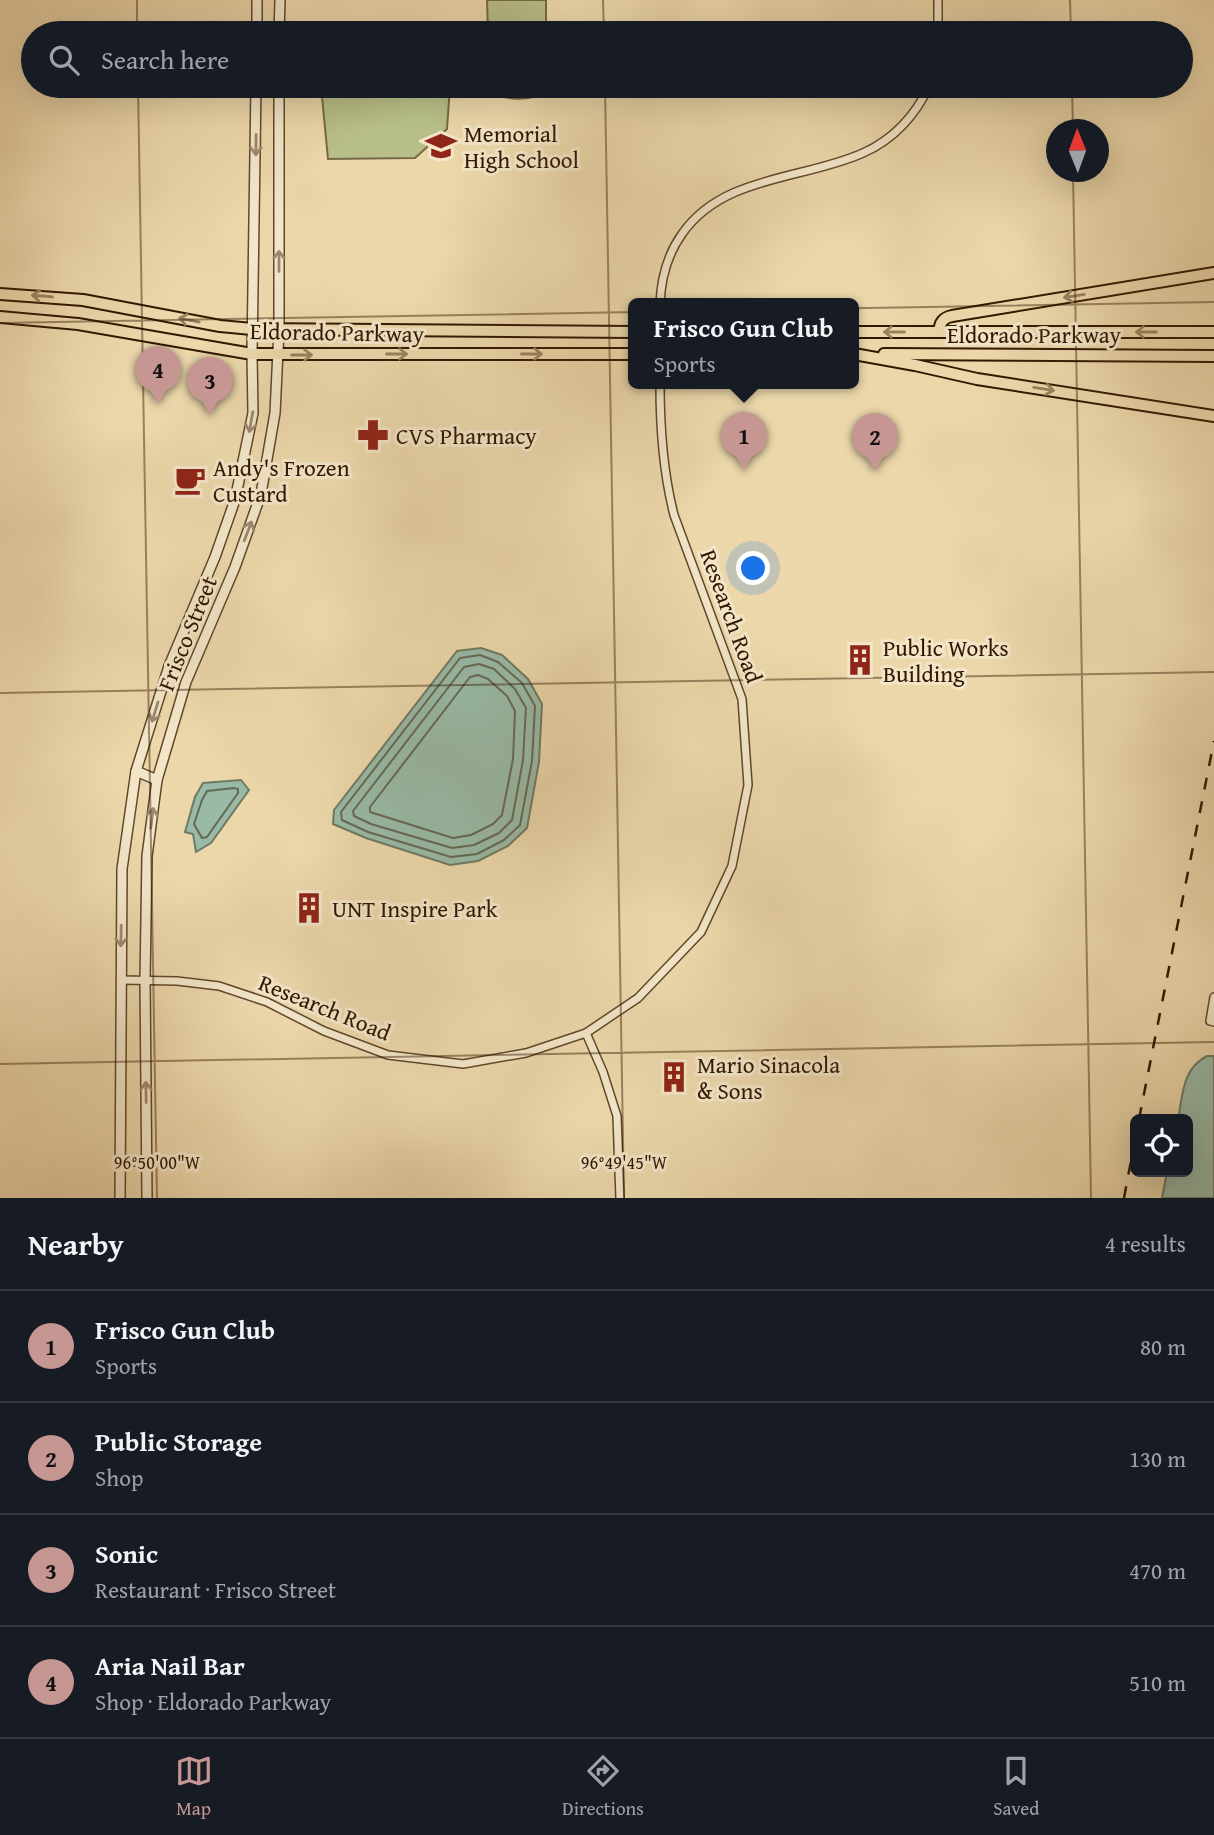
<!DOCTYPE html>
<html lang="en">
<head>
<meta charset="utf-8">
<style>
  body { margin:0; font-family:"Gentium Book Plus",serif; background:#242831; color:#f1f3f6 }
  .controls { position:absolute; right:21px; bottom:21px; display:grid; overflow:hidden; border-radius:10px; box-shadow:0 7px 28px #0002 }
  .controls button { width:63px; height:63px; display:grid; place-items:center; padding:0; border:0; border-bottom:2px solid #363941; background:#171b24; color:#f1f3f6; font:35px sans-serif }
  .compass { position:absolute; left:1046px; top:119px; width:63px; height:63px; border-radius:50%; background:#171b24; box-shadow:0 7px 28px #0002; rotate:359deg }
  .you { position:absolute; left:754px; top:569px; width:24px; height:24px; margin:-18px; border:5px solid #fff; border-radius:50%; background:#1a73e8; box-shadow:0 0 0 10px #1a73e833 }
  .badge { display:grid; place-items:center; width:46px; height:46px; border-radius:50%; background:#c59692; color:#111; font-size:23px; font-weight:700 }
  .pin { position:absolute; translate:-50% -58px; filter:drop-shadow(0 2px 4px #0008) }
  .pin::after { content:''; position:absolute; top:37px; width:24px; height:21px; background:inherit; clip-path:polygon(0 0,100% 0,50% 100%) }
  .popup { position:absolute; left:628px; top:298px; width:231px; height:91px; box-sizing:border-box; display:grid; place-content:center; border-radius:10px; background:#171b24; filter:drop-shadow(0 2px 5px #0005); font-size:23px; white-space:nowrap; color:#9ea1a6 }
  .popup b { font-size:26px; color:#f1f3f6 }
  .popup::after { content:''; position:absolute; left:50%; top:100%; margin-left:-14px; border:14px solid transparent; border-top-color:#171b24 }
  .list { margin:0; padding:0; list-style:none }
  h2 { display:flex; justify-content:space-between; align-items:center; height:91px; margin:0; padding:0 28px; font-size:30px }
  h2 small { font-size:23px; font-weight:400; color:#9ea1a6 }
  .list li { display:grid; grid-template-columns:46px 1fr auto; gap:21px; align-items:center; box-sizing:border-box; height:112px; padding:0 28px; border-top:2px solid #363941 }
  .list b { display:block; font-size:26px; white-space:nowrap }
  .list p { margin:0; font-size:23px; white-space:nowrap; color:#9ea1a6 }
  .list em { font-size:23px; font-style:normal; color:#9ea1a6 }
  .icon { flex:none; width:38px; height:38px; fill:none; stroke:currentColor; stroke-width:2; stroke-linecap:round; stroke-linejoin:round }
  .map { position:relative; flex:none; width:1214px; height:1198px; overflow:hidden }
  .search { position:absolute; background:#171b24; box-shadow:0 7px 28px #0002; left:21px; right:21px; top:21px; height:77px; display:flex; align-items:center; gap:18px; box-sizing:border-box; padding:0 24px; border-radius:38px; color:#9ea1a6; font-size:26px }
  .sheet { height:539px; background:#171b24 }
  nav { display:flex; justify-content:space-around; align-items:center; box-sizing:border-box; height:98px; border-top:2px solid #363941; background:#171b24; font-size:19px; color:#9ea1a6 }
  nav a { display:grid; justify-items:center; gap:4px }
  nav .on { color:#c59692 }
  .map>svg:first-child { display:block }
  .green { fill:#b8be87; stroke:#756a44; stroke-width:2 }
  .water { fill:#98baa6; stroke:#6f7964; stroke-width:2 }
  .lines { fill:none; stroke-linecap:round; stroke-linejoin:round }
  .shore { stroke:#656853; stroke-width:2 }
  .minor-casing { stroke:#60472a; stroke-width:10 }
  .tertiary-casing { stroke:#60472a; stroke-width:12 }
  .primary-casing { stroke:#321700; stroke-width:14 }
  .minor { stroke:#f2e5c8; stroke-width:7 }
  .tertiary { stroke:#f2e5c8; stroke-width:9 }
  .primary { stroke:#ebd7aa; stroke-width:10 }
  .rail { stroke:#321700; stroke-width:2.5; stroke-dasharray:12 12; stroke-linecap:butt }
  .oneway { stroke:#9c886e }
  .oneway2 { stroke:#98815e }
  .ticks { fill:none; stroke:#321700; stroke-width:2; stroke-opacity:0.45 }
  .labels { text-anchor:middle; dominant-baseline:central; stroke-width:6; stroke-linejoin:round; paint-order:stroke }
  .poi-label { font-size:23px; fill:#321700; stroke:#f2e5c8; text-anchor:start }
  .street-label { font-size:23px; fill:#321700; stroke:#f2e5c8 }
  .ticks-label { font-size:18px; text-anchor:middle; fill:#321700; stroke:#f2e5c8; stroke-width:6; stroke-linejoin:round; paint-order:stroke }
</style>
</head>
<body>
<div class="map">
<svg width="1214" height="1198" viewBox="0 0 1214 1198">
  <rect width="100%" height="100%" fill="#ebd7aa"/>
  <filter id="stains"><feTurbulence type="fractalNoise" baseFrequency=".00286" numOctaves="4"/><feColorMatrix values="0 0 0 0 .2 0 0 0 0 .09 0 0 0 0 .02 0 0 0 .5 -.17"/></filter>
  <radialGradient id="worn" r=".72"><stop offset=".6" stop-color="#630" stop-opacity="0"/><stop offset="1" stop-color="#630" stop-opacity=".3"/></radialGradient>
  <g class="green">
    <polygon points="487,0 546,0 546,33 488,33"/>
    <polygon points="321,86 450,86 447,129 415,158 328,159"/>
    <path d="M 484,86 C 495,86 506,88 518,88 C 529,88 540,86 552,86 C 533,104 502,102 484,86 Z"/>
  </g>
  <g class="water">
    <polygon points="481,648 502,655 528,679 542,704 539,762 527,828 508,846 478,861 450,865 366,838 333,824 334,810 457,651"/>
    <polygon points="241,780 249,790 211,843 196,852 193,834 185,832 195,797 203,783"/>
    <path d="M 1207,1056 L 1214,1056 L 1214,1198 L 1162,1198 L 1167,1172 L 1188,1172 L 1188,1119 L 1178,1119 C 1183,1094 1182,1069 1207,1056 Z"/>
  </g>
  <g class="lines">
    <g class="shore">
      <polygon points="480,655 498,662 522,683 535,706 532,761 520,825 504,840 477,854 451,857 368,832 342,820 341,812 460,658"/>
      <polygon points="479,664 494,669 515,689 526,708 523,760 512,820 499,833 474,845 452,848 371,824 354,816 353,811 464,667"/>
      <polygon points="478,675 488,679 507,696 515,711 513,759 502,815 493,824 471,835 453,838 370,812 370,807 470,677"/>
      <polygon points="234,788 238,789 238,793 207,837 202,838 194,824 202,800 207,791"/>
    </g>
    <defs>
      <g id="minor">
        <polyline points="938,33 938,0"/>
        <path d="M 660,304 C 661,278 667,255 682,234 C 723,175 803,180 863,153 C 893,140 916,115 929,86"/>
        <path d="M 121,980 L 177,981 L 219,986 L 267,1002 L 324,1031 L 388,1055 L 463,1064 L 526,1053 L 586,1033 L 638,998 L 701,932 L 732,866 L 748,785 L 742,699 L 674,515 C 663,472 660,428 660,384"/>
        <polyline points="1214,997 1210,1021 1214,1022"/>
        <polyline points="586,1033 603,1072 617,1116 620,1198"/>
      </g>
      <g id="tertiary">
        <polyline points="257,33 257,0"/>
        <polyline points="279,33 280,0"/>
        <polyline points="136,771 157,780"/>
        <polyline points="119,1161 147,1161"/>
        <polyline points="120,1198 122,869 136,771 169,666 215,557 235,500 253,413 252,354 256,86"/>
        <polyline points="147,1198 145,980 147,856 157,780 186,682 235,567 261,494 275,413 279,330 279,86"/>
      </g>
      <g id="primary">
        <polyline points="0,294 83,300 220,326 252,329 634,332"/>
        <polyline points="0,317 78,324 252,354 634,354"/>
        <polyline points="854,332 1214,332"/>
        <path d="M 939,332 C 940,322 943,318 952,316 L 1214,273"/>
        <polyline points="854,354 915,365 977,379 1214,416"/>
        <polyline points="884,354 1214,356"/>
      </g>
    </defs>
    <use href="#minor" class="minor-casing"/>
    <use href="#tertiary" class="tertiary-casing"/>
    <use href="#primary" class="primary-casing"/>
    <use href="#minor" class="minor"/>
    <use href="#tertiary" class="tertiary"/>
    <use href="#primary" class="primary"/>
    <g class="rail">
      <polyline points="1139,1119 1214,741"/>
      <polyline points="1124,1198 1135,1139"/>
    </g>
  </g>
  <defs><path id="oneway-shaft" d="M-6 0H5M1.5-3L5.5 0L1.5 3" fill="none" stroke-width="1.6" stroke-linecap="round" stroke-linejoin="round" transform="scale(1.75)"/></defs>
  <g class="oneway">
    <use href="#oneway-shaft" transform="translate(256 145) rotate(91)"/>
    <use href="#oneway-shaft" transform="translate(279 261) rotate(-90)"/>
    <use href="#oneway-shaft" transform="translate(251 422) rotate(100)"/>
    <use href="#oneway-shaft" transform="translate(248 531) rotate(-69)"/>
    <use href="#oneway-shaft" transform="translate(155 712) rotate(107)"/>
    <use href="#oneway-shaft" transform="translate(152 818) rotate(-83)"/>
    <use href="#oneway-shaft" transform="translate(121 936) rotate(91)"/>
    <use href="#oneway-shaft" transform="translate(146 1092) rotate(-91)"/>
  </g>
  <g class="oneway2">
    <use href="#oneway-shaft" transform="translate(42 296) rotate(-175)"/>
    <use href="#oneway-shaft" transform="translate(1074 296) rotate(171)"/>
    <use href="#oneway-shaft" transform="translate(189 320) rotate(-169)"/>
    <use href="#oneway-shaft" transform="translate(894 332) rotate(180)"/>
    <use href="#oneway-shaft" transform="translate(1146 332) rotate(-180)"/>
    <use href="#oneway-shaft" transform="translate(397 354)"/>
    <use href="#oneway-shaft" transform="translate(532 354)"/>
    <use href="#oneway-shaft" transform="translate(302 355)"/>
    <use href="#oneway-shaft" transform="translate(1044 389) rotate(9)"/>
  </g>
  <path class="ticks" d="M 137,0 L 137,33M 603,0 L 604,33M 1070,0 L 1071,33M 138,86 L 157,1198M 605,86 L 624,1198M 1072,86 L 1073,130M 1073,172 L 1091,1198M 0,323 L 1214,302M 0,693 L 1214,672M 0,1064 L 1214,1042"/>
  <defs>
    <symbol id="school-bare" viewBox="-9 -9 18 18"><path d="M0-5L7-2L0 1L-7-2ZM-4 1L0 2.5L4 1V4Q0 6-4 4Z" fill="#8f2418" stroke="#f2e5c8" stroke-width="2.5" paint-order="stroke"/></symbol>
    <symbol id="pharmacy-bare" viewBox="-9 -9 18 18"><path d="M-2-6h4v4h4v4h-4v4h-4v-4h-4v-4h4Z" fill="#8f2418" stroke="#f2e5c8" stroke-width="2.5" paint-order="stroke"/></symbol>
    <symbol id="cafe-bare" viewBox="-9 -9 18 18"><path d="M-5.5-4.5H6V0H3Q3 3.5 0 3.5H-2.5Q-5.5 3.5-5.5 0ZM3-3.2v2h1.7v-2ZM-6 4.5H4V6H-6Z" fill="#8f2418" stroke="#f2e5c8" stroke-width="2.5" paint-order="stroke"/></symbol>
    <symbol id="building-bare" viewBox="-9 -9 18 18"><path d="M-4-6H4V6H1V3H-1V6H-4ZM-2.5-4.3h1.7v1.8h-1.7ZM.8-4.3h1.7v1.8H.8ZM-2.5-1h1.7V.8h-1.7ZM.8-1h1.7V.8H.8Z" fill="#8f2418" stroke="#f2e5c8" stroke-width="2.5" paint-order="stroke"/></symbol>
  </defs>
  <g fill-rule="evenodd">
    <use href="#school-bare" x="419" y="124" width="44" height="44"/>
    <use href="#pharmacy-bare" x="351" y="413" width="44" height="44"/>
    <use href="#cafe-bare" x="168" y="458" width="44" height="44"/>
    <use href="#building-bare" x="838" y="638" width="44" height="44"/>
    <use href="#building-bare" x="287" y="886" width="44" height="44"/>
    <use href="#building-bare" x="652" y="1055" width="44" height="44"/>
  </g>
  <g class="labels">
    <g class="poi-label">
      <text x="464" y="133">Memorial<tspan x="464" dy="26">High School</tspan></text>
      <text x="396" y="435">CVS Pharmacy</text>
      <text x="213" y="467">Andy's Frozen<tspan x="213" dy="26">Custard</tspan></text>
      <text x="883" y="647">Public Works<tspan x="883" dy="26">Building</tspan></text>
      <text x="332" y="908">UNT Inspire Park</text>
      <text x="697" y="1064">Mario Sinacola<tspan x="697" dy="26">&amp; Sons</tspan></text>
    </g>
    <g class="street-label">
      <text transform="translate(337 332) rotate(1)">Eldorado Parkway</text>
      <text x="1034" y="334">Eldorado Parkway</text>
      <text transform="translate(732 616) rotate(70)">Research Road</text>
      <text transform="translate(187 633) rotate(-68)">Frisco Street</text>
      <text transform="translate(325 1007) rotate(22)">Research Road</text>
    </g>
  </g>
  <g class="ticks-label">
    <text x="157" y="1169">96°50'00"W</text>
    <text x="624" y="1169">96°49'45"W</text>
  </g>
  <rect width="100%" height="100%" filter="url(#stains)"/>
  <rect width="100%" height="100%" fill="url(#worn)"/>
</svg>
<div class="controls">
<button><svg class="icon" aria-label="locate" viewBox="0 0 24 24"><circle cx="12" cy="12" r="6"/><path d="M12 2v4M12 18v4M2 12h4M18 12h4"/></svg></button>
</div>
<svg class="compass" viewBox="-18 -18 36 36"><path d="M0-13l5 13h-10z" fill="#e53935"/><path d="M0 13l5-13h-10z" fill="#9ea1a6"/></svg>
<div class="you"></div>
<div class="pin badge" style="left:744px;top:470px">1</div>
<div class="popup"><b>Frisco Gun Club</b>Sports</div>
<div class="pin badge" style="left:875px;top:471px">2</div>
<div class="pin badge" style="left:210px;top:415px">3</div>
<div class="pin badge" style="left:158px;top:404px">4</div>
<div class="search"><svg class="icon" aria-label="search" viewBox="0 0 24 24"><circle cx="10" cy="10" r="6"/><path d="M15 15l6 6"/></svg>Search here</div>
</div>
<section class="sheet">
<h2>Nearby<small>4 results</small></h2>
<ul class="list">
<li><span class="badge">1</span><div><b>Frisco Gun Club</b><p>Sports</p></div><em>80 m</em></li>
<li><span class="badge">2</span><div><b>Public Storage</b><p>Shop</p></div><em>130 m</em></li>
<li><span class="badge">3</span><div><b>Sonic</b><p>Restaurant · Frisco Street</p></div><em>470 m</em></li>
<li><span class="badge">4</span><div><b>Aria Nail Bar</b><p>Shop · Eldorado Parkway</p></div><em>510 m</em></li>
</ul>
</section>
<nav>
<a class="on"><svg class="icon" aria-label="map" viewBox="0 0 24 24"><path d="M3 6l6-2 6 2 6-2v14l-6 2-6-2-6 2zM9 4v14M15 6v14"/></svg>Map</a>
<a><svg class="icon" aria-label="directions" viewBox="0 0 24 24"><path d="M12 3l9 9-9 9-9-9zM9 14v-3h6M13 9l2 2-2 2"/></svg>Directions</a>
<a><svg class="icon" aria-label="saved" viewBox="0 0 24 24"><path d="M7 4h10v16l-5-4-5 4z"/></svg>Saved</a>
</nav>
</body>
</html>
